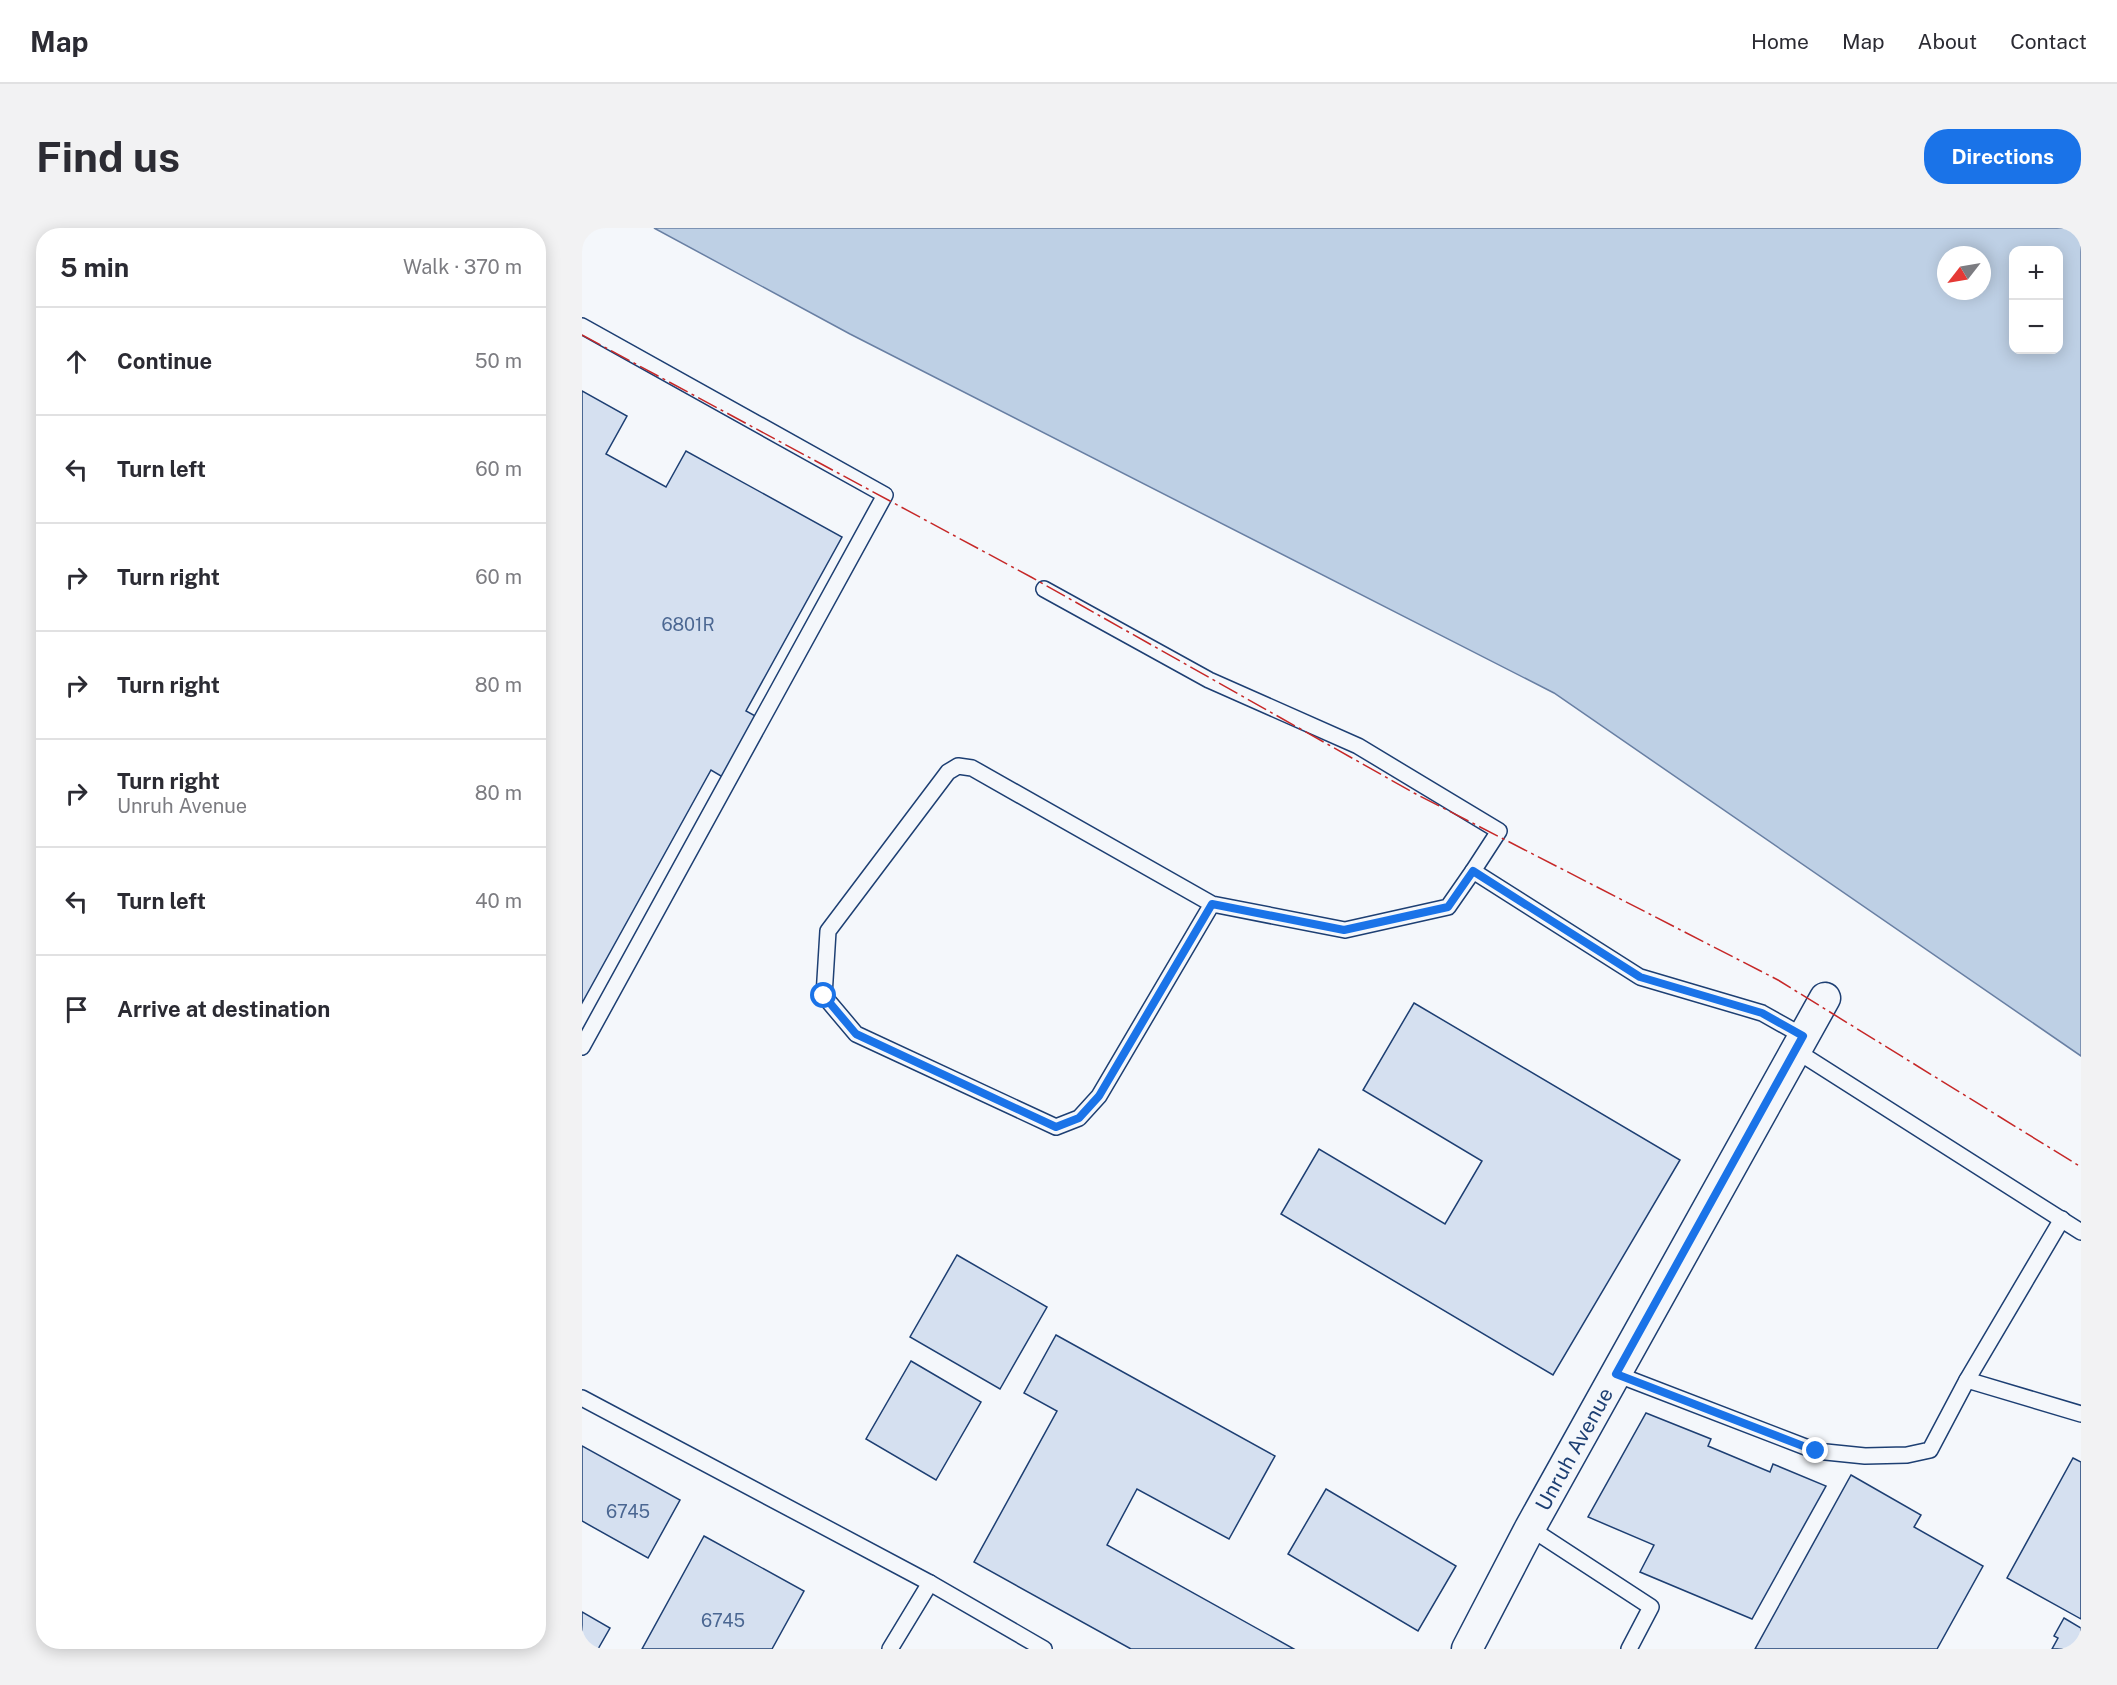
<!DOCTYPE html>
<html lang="en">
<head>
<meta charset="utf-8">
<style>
  body { margin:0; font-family:"Public Sans",sans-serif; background:#f2f2f3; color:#2b2b33 }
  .controls { position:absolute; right:18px; top:18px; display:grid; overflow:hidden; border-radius:12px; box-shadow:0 3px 15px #0003 }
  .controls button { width:54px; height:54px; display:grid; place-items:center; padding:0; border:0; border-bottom:2px solid #e1e1e2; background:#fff; color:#2b2b33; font:30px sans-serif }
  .compass { position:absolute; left:1355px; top:18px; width:54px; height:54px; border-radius:50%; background:#fff; box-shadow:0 3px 15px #0003; rotate:239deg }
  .stop { position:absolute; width:18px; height:18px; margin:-14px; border:4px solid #1a73e8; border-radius:50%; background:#fff }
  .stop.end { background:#1a73e8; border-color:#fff; box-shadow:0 2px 6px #0008 }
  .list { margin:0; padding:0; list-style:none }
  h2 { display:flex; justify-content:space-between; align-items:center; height:78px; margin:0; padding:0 24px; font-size:26px }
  h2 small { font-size:20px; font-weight:400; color:#7c7c81 }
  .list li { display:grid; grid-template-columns:39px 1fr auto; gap:18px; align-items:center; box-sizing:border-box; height:108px; padding:0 24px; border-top:2px solid #e1e1e2 }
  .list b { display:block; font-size:22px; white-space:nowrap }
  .list p { margin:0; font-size:20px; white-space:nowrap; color:#7c7c81 }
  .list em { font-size:20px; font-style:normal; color:#7c7c81 }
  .icon { flex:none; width:33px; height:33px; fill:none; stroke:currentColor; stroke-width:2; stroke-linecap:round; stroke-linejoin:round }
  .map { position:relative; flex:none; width:1499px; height:1421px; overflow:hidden; border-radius:24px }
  header { display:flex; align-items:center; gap:36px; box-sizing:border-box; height:84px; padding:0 30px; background:#fff; border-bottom:2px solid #e1e1e2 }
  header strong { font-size:28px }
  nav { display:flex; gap:33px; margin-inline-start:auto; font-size:21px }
  .intro { display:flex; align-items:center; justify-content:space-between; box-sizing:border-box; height:144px; padding:0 36px }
  h1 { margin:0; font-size:42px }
  .button { padding:15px 27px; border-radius:24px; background:#1a73e8; color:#fff; font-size:21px; font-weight:700 }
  main { display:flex; gap:36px; padding:0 36px }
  aside { flex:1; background:#fff; border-radius:24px; box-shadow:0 3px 15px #0003 }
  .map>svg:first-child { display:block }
  .water { fill:#bed0e5; stroke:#687fa3; stroke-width:1.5; fill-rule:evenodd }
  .building { fill:#d5e0f0; stroke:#1d3f73; stroke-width:1.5 }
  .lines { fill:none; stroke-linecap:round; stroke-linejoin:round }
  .lane-casing { stroke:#1d3f73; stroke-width:18 }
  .street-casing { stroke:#1d3f73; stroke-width:33 }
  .lane { stroke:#f4f7fb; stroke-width:15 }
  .street { stroke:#f4f7fb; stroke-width:30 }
  .power { stroke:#c62828; stroke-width:1.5; stroke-dasharray:21 4.5 3 4.5; stroke-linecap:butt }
  .route { stroke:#1a73e8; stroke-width:8 }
  .labels { text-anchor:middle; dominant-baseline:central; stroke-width:4.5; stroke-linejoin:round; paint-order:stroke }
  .number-label { font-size:18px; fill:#4b6792 }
  .street-label { font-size:21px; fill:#1d3f73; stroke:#f4f7fb }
</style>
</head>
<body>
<header>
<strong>Map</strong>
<nav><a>Home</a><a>Map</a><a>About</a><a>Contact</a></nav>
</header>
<div class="intro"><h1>Find us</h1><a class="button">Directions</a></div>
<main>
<aside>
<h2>5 min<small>Walk · 370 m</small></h2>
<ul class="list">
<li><svg class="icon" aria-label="ahead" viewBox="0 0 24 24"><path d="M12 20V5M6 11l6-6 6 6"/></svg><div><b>Continue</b></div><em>50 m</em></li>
<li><svg class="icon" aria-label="left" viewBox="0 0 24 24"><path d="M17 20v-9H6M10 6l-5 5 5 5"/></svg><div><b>Turn left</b></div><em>60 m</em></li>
<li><svg class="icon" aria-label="right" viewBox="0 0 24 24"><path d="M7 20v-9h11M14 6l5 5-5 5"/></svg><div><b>Turn right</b></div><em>60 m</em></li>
<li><svg class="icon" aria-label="right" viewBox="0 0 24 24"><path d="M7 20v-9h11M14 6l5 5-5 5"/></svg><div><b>Turn right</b></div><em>80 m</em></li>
<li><svg class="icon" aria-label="right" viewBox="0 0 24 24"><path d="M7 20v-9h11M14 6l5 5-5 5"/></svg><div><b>Turn right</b><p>Unruh Avenue</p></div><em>80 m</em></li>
<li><svg class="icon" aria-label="left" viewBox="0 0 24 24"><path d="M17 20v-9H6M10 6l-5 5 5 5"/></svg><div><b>Turn left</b></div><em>40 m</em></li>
<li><svg class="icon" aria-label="arrive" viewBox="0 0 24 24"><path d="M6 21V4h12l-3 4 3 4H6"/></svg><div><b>Arrive at destination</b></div></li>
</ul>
</aside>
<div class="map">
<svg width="1499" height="1421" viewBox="0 0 1499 1421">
  <rect width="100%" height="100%" fill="#f4f7fb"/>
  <path class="water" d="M 72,0 L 1499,0 L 1499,828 L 972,465 L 268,106 ZM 1432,22 L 1476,22 L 1476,122 L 1432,122 ZM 1364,27 L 1400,27 L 1400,63 L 1364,63 Z"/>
  <g class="building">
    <polygon points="0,163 45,188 24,226 84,259 104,223 260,309 164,483 177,490 144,551 129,542 0,775"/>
    <polygon points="832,775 1098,932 971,1147 699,986 737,921 863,996 900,933 781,862"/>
    <polygon points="375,1027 465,1079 418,1161 328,1109"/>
    <polygon points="474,1107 693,1228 647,1311 555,1261 525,1317 712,1421 549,1421 392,1334 475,1183 442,1165"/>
    <polygon points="329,1133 399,1174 354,1252 284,1211"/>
    <polygon points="1064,1185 1129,1211 1126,1218 1188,1244 1191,1236 1244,1258 1170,1391 1058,1344 1072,1317 1006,1289"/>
    <polygon points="0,1218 98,1272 66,1330 0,1293"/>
    <polygon points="1491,1230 1499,1234 1499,1391 1425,1350"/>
    <polygon points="1269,1247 1339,1287 1332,1299 1401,1338 1355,1421 1173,1421"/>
    <polygon points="744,1261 874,1338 836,1403 706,1326"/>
    <polygon points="122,1308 222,1363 190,1421 60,1421"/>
    <polygon points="0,1384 28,1400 16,1421 0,1421"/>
    <polygon points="1482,1390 1499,1400 1499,1421 1470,1421 1476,1410 1472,1408"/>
  </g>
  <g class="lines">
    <defs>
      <g id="lane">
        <polyline points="0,98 303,267 0,819"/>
        <polyline points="462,361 627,452 776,518 917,603 891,643"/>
        <polyline points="630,676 517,868 497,890 474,899 274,806 242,768 246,703 366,544 376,538 390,540 630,676 763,702 866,679 891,643 1058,749 1180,785 1221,808"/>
        <polyline points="1213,822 1499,1004"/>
        <polyline points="1034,1146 1234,1223 1283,1228 1325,1227 1348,1222 1385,1152 1480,991"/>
        <polyline points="1385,1152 1499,1186"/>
        <polyline points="0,1170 348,1355 462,1421"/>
        <polyline points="948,1300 1069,1379 1047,1421"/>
        <polyline points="308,1421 348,1355"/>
      </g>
      <polyline id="street" points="885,1421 948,1300 1243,770"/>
    </defs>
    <use href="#lane" class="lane-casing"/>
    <use href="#street" class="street-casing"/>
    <use href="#lane" class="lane"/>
    <use href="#street" class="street"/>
    <polyline class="power" points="0,107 449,349 832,565 1196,752 1499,939"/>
  </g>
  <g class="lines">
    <polyline class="route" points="242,768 274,806 474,899 497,890 517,868 630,676 762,702 866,679 891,643 1058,749 1180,785 1221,808 1034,1146 1234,1223"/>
  </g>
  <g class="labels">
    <g class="number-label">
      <text x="106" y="396">6801R</text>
      <text x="46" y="1283">6745</text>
      <text x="141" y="1392">6745</text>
    </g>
    <g class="street-label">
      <text transform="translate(992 1221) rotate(-61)">Unruh Avenue</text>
    </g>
  </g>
</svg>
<div class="controls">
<button>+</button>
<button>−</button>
</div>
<svg class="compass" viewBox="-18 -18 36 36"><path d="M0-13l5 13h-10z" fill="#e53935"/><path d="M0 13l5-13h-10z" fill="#7c7c81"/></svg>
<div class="stop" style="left:242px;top:768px"></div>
<div class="stop end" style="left:1234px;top:1223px"></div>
</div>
</main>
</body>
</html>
